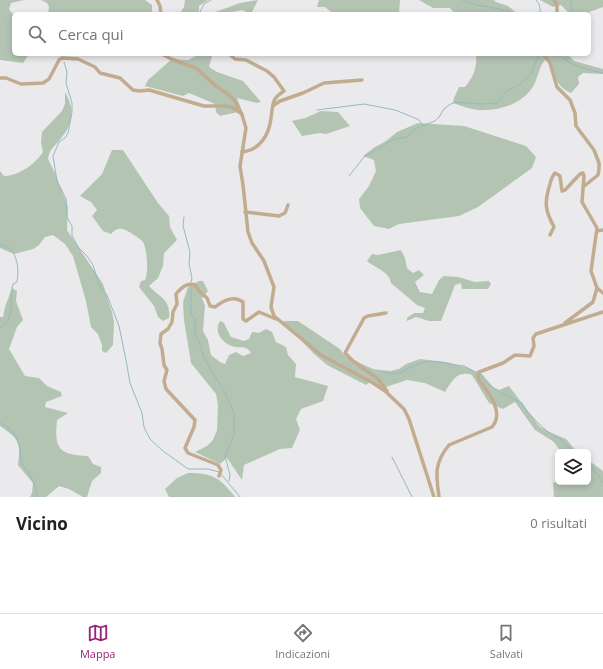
<!DOCTYPE html>
<html lang="it">
<head>
<meta charset="utf-8">
<style>
  body { margin:0; font-family:"Open Sans",sans-serif; background:#f6f6f6; color:#222 }
  .controls { position:absolute; right:12px; bottom:12px; display:grid; overflow:hidden; border-radius:6px; box-shadow:0 2px 6px #0003 }
  .controls button { width:36px; height:36px; display:grid; place-items:center; padding:0; border:0; border-bottom:1px solid #e0e0e0; background:#fff; color:#222; font:20px sans-serif }
  .list { margin:0; padding:0; list-style:none }
  h2 { display:flex; justify-content:space-between; align-items:center; height:52px; margin:0; padding:0 16px; font-size:17px }
  h2 small { font-size:13px; font-weight:400; color:#767676 }
  .icon { flex:none; width:22px; height:22px; fill:none; stroke:currentColor; stroke-width:2; stroke-linecap:round; stroke-linejoin:round }
  .map { position:relative; flex:none; width:603px; height:497px; overflow:hidden }
  .search { position:absolute; background:#fff; box-shadow:0 2px 6px #0003; left:12px; right:12px; top:12px; height:44px; display:flex; align-items:center; gap:10px; box-sizing:border-box; padding:0 14px; border-radius:6px; color:#767676; font-size:15px }
  .sheet { height:116px; background:#fff }
  nav { display:flex; justify-content:space-around; align-items:center; box-sizing:border-box; height:56px; border-top:1px solid #e0e0e0; background:#fff; font-size:11px; color:#767676 }
  nav a { display:grid; justify-items:center; gap:2px }
  nav .on { color:#9d2178 }
  .map>svg:first-child { display:block }
  .green { fill:#b4c4b3 }
  .lines { fill:none; stroke-linecap:round; stroke-linejoin:round }
  .stream { stroke:#94bac0; stroke-width:1 }
  .minor { stroke:#c1ac8f; stroke-width:3.5 }
</style>
</head>
<body>
<div class="map">
<svg width="603" height="497" viewBox="0 0 603 497">
  <rect width="100%" height="100%" fill="#eaeaec"/>
  <g class="green">
    <polygon points="0,0 24,0 11,3 9,9 14,16 14,54 29,54 23,63 0,60"/>
    <polygon points="41,0 145,0 152,5 152,14 48,14 49,7 47,3"/>
    <polygon points="185,0 208,0 199,6 199,12 201,14 179,14 184,7"/>
    <polygon points="258,0 251,14 242,10 232,12 231,14 210,14 240,3"/>
    <polygon points="319,0 400,0 399,14 330,14 331,12 325,7 317,7"/>
    <polygon points="419,0 494,0 496,2 508,6 518,14 455,14 450,8 433,8"/>
    <polygon points="540,0 603,0 603,7 584,14 570,14 561,5 553,7"/>
    <polygon points="200,54 209,54 212,56 209,67 217,72 243,81 261,102 257,103 237,98 242,111 220,116 216,112 215,104 189,93 183,96 145,86 148,80 172,59 188,60"/>
    <path d="M 476,54 L 568,54 L 574,61 L 603,69 L 603,74 L 583,73 L 578,77 L 579,84 L 571,93 C 555,86 555,75 550,60 L 547,58 C 538,66 539,78 532,88 C 523,102 503,110 486,110 C 475,111 464,107 453,103 L 454,98 L 459,87 L 465,87 C 474,76 477,68 476,54 Z"/>
    <path d="M 65,92 C 76,112 73,124 59,141 C 53,147 49,151 48,159 L 55,173 L 68,207 L 67,230 L 103,284 L 112,312 L 114,322 L 113,345 L 106,353 L 102,351 L 102,345 L 98,334 L 91,327 L 86,301 L 73,256 L 65,244 L 53,235 L 45,237 L 39,245 L 33,249 L 14,254 L 0,248 L 0,171 L 4,176 C 19,176 35,164 43,152 L 41,143 L 42,132 L 62,111 L 65,104 Z"/>
    <polygon points="321,111 338,112 350,126 326,134 320,133 302,136 292,121 305,118"/>
    <polygon points="418,123 464,126 526,146 536,157 532,168 478,207 459,216 399,224 389,229 374,226 360,208 359,199 369,186 376,171 374,160 363,156 375,147 386,141 397,132"/>
    <path d="M 112,150 L 123,150 L 158,203 L 169,216 L 170,227 L 177,240 L 164,253 L 163,266 L 158,278 L 149,286 C 160,298 171,299 169,318 L 163,321 L 158,317 L 154,306 L 139,287 L 141,281 L 145,280 C 149,272 147,250 143,242 C 141,239 126,229 122,229 C 117,228 114,231 111,234 L 103,231 L 92,216 L 97,210 L 91,202 L 80,196 L 102,174 Z"/>
    <path d="M 401,250 L 405,258 L 407,268 L 413,273 L 419,270 L 424,275 L 415,282 L 420,292 L 432,294 L 439,280 L 444,276 L 458,277 L 475,282 L 489,281 L 491,284 L 488,289 L 462,289 L 461,283 L 455,285 L 441,321 L 429,321 L 416,317 L 407,321 L 407,318 L 414,313 L 423,313 L 425,308 L 417,305 L 391,283 C 390,272 375,268 367,261 L 372,254 L 378,255 Z"/>
    <path d="M 199,281 L 203,281 L 208,291 L 202,298 L 205,306 L 203,331 L 208,340 L 211,355 L 220,362 L 225,364 L 229,355 L 236,352 L 243,356 L 251,353 C 246,345 242,348 235,347 C 223,344 213,333 220,321 L 224,323 L 231,337 L 244,341 L 249,339 L 252,332 L 259,333 L 266,329 L 272,332 L 276,342 L 286,347 L 288,355 L 296,364 L 295,377 L 328,386 L 323,401 L 301,409 L 296,419 L 300,430 L 292,448 L 280,449 L 244,465 L 242,480 L 227,458 L 220,464 L 195,452 L 207,446 L 213,440 L 217,430 L 218,405 L 216,394 L 191,363 L 184,320 L 183,302 L 188,287 Z"/>
    <path d="M 12,288 L 17,291 L 16,301 L 23,320 L 17,327 L 9,349 L 25,376 L 39,378 L 47,386 L 61,392 L 62,396 L 46,402 L 45,407 L 68,413 L 57,420 C 54,449 59,455 88,456 L 93,464 L 101,467 L 101,473 L 92,481 L 87,497 L 83,497 L 69,489 L 59,486 L 46,497 L 30,497 L 32,493 L 33,483 L 18,465 C 21,442 19,439 0,426 L 0,317 L 3,317 L 5,307 Z"/>
    <path d="M 283,321 L 298,321 L 340,349 L 345,356 L 373,369 L 390,371 L 399,369 L 406,364 L 420,359 L 446,362 L 468,368 L 482,374 L 493,387 L 499,390 L 509,386 L 539,426 L 549,432 L 566,439 L 577,452 L 561,452 L 554,442 L 535,430 L 515,402 L 503,409 L 489,403 L 472,375 C 457,370 452,381 445,392 L 425,383 L 407,380 L 383,388 L 371,381 L 366,385 L 327,365 L 313,353 Z"/>
    <polygon points="588,460 603,471 603,497 554,497 553,483 558,481 588,482"/>
    <path d="M 188,473 C 213,473 220,478 235,497 L 169,497 L 165,489 L 177,478 Z"/>
  </g>
  <g class="lines">
    <g class="stream">
      <path d="M 462,0 C 478,8 498,6 515,14"/>
      <polyline points="536,0 539,4 541,14"/>
      <polyline points="571,0 572,11 574,14"/>
      <polyline points="199,14 204,4 211,0"/>
      <path d="M 556,54 C 575,67 581,68 603,73"/>
      <polyline points="565,59 567,54"/>
      <polyline points="64,62 67,72 66,83 72,103 72,112 68,133 65,138 59,142 53,156 57,181 66,199 67,217 72,226 72,236 79,248 87,256 93,265 100,287 107,295 119,326 126,360 130,383 142,413 144,427 150,439 163,451 188,469 208,469 219,472"/>
      <polyline points="317,110 364,104 395,110 415,118 419,120 422,124"/>
      <polyline points="349,176 364,157 394,139 407,137 414,129 435,121 439,117 444,109 449,105 455,102 480,104 497,103 507,91 519,85 531,74 538,57 542,54"/>
      <polyline points="184,217 183,226 190,252 189,264 192,278 191,282"/>
      <path d="M 0,244 C 3,246 6,246 9,248 C 18,255 19,272 17,282 L 13,284 C 9,298 16,321 0,328"/>
      <polyline points="191,285 191,313 195,320 195,334 199,342 204,358 225,393 234,413 234,435 225,456 230,475 229,481"/>
      <path d="M 384,372 C 403,377 401,370 418,364 C 431,359 444,363 457,365 C 460,366 464,365 466,367 C 470,369 473,371 477,373"/>
      <path d="M 480,374 C 488,388 508,397 522,403 L 527,411 L 538,423 L 547,431 L 563,441 L 573,452"/>
      <path d="M 0,423 C 12,428 18,437 20,450 C 21,455 20,461 23,465 C 29,475 37,485 37,497"/>
      <polyline points="392,457 412,497"/>
      <polyline points="588,462 598,475 603,483"/>
      <polyline points="221,474 240,497"/>
    </g>
    <g class="minor">
      <polyline points="157,0 160,6 161,14"/>
      <polyline points="554,0 557,5 557,14"/>
      <polyline points="162,54 171,59 196,68 216,86 229,95 235,101 242,115 246,128 240,166 243,185 248,232 252,243 264,261 274,287 271,307 274,316 321,355 373,383 385,391 404,409 409,419 434,497"/>
      <path d="M 229,54 L 235,59 L 246,60 L 267,71 L 274,77 L 284,91 C 281,93 277,96 275,99 C 272,104 272,112 271,118 C 269,135 260,150 242,152"/>
      <polyline points="543,54 550,63 557,87 570,100 575,113 576,126 594,150 599,163 599,169 598,175 583,187"/>
      <polyline points="0,78 6,78 21,84 43,83 49,79 59,60 62,58 78,59 95,67 100,73 120,78 133,90 140,91 149,90 204,106 224,106 232,107 242,114"/>
      <polyline points="274,105 280,101 303,93 324,83 362,80"/>
      <polyline points="245,212 279,216 285,213 288,205"/>
      <polyline points="597,231 603,230"/>
      <path d="M 550,235 L 554,227 C 545,210 544,203 550,184 C 551,180 552,176 555,173 L 560,176 L 562,191 L 565,190 L 580,174 L 583,173 L 584,176 L 582,202 L 597,228 L 591,271 L 597,288 L 593,302 L 565,323"/>
      <polyline points="597,288 603,293"/>
      <polyline points="386,313 368,316 364,318 345,353 353,361 378,379 387,391"/>
      <path d="M 219,476 L 221,470 L 218,465 L 188,453 L 185,448 L 194,427 L 195,420 L 166,389 L 164,381 L 167,370 L 164,365 L 162,349 L 160,343 L 161,334 L 168,329 L 172,322 L 173,312 L 177,304 L 176,294 C 181,288 187,282 195,285 L 199,291 L 207,298 L 210,306 L 215,307 C 223,301 233,295 243,302 L 243,319 L 246,321 L 259,312 L 276,319"/>
      <path d="M 439,497 C 436,475 434,463 449,445 L 492,427 C 505,412 488,392 479,380 L 478,376 L 479,372 L 503,363 L 515,355 L 530,356 L 534,346 L 533,338 L 536,334 L 603,312"/>
    </g>
  </g>
</svg>
<div class="controls">
<button><svg class="icon" aria-label="layers" viewBox="0 0 24 24"><path d="M12 4l9 5-9 5-9-5zM3 14l9 5 9-5"/></svg></button>
</div>
<div class="search"><svg class="icon" aria-label="search" viewBox="0 0 24 24"><circle cx="10" cy="10" r="6"/><path d="M15 15l6 6"/></svg>Cerca qui</div>
</div>
<section class="sheet">
<h2>Vicino<small>0 risultati</small></h2>
<ul class="list">
</ul>
</section>
<nav>
<a class="on"><svg class="icon" aria-label="map" viewBox="0 0 24 24"><path d="M3 6l6-2 6 2 6-2v14l-6 2-6-2-6 2zM9 4v14M15 6v14"/></svg>Mappa</a>
<a><svg class="icon" aria-label="directions" viewBox="0 0 24 24"><path d="M12 3l9 9-9 9-9-9zM9 14v-3h6M13 9l2 2-2 2"/></svg>Indicazioni</a>
<a><svg class="icon" aria-label="saved" viewBox="0 0 24 24"><path d="M7 4h10v16l-5-4-5 4z"/></svg>Salvati</a>
</nav>
</body>
</html>
